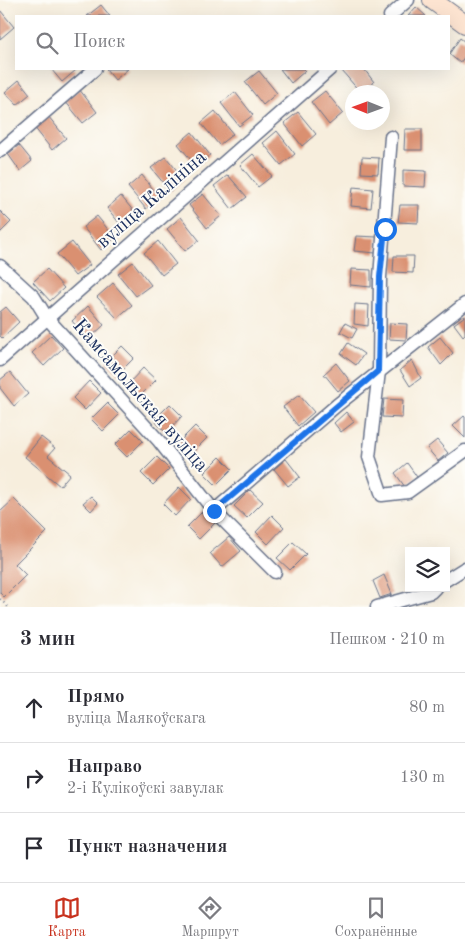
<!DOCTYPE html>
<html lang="ru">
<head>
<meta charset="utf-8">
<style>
  body { margin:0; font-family:"Old Standard TT",serif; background:#f2f2f3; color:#2b2b33 }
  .controls { position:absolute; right:15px; bottom:15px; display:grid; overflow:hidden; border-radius:0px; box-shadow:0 5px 20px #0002 }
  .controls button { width:45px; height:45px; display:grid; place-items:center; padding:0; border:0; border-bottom:1px solid #e1e1e2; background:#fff; color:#2b2b33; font:25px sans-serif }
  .compass { position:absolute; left:345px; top:85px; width:45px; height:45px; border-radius:50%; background:#fff; box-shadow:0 5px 20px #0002; rotate:271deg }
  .stop { position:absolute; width:15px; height:15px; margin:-11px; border:4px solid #1a73e8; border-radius:50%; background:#fff }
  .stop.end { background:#1a73e8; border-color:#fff; box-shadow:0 1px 5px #0008 }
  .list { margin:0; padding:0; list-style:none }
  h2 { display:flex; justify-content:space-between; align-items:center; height:65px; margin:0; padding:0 20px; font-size:21px }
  h2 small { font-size:16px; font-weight:400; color:#7c7c81 }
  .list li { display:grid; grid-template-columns:32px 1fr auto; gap:15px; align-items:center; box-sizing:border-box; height:70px; padding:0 20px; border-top:1px solid #e1e1e2 }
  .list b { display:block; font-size:19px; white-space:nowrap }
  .list p { margin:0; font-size:16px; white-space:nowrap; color:#7c7c81 }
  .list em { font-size:16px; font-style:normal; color:#7c7c81 }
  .icon { flex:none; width:28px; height:28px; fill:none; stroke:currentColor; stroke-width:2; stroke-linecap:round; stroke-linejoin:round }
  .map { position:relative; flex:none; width:465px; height:607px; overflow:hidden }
  .search { position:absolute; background:#fff; box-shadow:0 5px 20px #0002; left:15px; right:15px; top:15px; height:55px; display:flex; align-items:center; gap:12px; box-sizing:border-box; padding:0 18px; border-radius:0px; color:#7c7c81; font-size:19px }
  .sheet { height:275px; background:#fff }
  nav { display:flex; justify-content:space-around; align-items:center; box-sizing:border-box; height:70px; border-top:1px solid #e1e1e2; background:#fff; font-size:14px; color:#7c7c81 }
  nav a { display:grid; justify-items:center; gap:2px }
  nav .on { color:#c8321e }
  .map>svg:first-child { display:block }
  .building { fill:#da9071 }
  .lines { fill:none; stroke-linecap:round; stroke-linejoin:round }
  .street-casing { stroke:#68728a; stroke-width:15 }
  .secondary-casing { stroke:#68728a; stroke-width:20 }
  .path { stroke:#68728a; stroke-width:2; stroke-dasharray:1 4; stroke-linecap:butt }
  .street { stroke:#fff; stroke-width:12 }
  .secondary { stroke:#fde4d1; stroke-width:18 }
  .route { stroke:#1a73e8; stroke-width:6 }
  .labels { text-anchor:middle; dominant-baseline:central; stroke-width:4; stroke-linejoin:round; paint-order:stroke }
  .street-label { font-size:20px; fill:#1b2f5e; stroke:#fdfcf7 }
</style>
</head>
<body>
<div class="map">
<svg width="465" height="607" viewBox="0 0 465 607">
  <rect width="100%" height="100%" fill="#fdfcf7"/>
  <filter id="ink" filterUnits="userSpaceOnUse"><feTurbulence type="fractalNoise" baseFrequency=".02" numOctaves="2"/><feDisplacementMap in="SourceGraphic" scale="10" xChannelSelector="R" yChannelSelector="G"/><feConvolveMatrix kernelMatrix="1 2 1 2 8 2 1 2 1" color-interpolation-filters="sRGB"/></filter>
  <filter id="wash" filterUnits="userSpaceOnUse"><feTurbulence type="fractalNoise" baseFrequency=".0096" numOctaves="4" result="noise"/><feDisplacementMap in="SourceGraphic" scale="20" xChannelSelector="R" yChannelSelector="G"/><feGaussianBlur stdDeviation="1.12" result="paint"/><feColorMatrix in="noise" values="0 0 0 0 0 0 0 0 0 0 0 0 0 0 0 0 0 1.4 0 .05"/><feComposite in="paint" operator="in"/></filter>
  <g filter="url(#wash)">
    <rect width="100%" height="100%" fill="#f7eedd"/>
    <g id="blocks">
      <g class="building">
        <polygon points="101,5 110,16 87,16"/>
        <polygon points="416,7 426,16 408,16"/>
        <polygon points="0,10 14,27 0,39"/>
        <polygon points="460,38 465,42 465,56 460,63 449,54"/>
        <polygon points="51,69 74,69 76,70 62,82"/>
        <polygon points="106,69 128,69 115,80"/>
        <polygon points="280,69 303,69 305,71 291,83"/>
        <polygon points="345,69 364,69 374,82 360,92 342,71"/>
        <polygon points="259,71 277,93 263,105 245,82"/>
        <polygon points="19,80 30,94 17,105 5,92"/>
        <polygon points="79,89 97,112 83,123 65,101"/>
        <polygon points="325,91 343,113 329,125 311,102"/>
        <polygon points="235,92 253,115 239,126 221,103"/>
        <polygon points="215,111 233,134 219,145 201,123"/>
        <polygon points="298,112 316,134 302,146 284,123"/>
        <polygon points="48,116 66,138 52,150 34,127"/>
        <polygon points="405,129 422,129 422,150 404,150"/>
        <polygon points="277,131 295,154 281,165 263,143"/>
        <polygon points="192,132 210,155 196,166 178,144"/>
        <polygon points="19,145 32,161 20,171 8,154"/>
        <polygon points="253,154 272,176 258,187 240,165"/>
        <polygon points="166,157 184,179 170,191 151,168"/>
        <polygon points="362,157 379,158 378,174 361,173"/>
        <polygon points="403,170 426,171 425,187 403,186"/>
        <polygon points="142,175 160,198 146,209 128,187"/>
        <polygon points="228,175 247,197 232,209 214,186"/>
        <polygon points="353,187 373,189 371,208 351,206"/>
        <polygon points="203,194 221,216 207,228 189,205"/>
        <polygon points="121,196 140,219 125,230 107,208"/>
        <polygon points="400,205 419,205 418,223 398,222"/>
        <polygon points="0,211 11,222 0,233"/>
        <polygon points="97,216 115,238 101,250 83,227"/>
        <polygon points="181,217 199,240 185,251 167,229"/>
        <polygon points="356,236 377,237 376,253 354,251"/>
        <polygon points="158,241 176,264 162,275 144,253"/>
        <polygon points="72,242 90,265 75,276 57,254"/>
        <polygon points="394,256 414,256 413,273 393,272"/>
        <polygon points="133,262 151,285 136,296 118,274"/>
        <polygon points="47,269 64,288 50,301 33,282"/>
        <polygon points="351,269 371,270 371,287 350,285"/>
        <polygon points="113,283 132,305 117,318 97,297"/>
        <polygon points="355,304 369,305 368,326 354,324"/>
        <polygon points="88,306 104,325 88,340 72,321"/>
        <polygon points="6,307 19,322 2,338 0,336 0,312"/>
        <polygon points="465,316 465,334 463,336 454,324"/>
        <polygon points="345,323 357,329 352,338 340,332"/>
        <polygon points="390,323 407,324 406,340 389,339"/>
        <polygon points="51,335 63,348 44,366 32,353"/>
        <polygon points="440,337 453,353 441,365 428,347"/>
        <polygon points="348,343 364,354 356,365 341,354"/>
        <polygon points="122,346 134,358 118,374 106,362"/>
        <polygon points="412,360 421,378 410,386 400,370"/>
        <polygon points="336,363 350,381 338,391 324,374"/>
        <polygon points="143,368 156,380 140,396 128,384"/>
        <polygon points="10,372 28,394 14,406 0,388 0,380"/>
        <polygon points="89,381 101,393 85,410 73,398"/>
        <polygon points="299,395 314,412 298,426 283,407"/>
        <polygon points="384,399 403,400 402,418 382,417"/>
        <polygon points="107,403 119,415 103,431 91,419"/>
        <polygon points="170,404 182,416 166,433 154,420"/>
        <polygon points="346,412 354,422 341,432 334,423"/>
        <polygon points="464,416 465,417 465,438 453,426"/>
        <polygon points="195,426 207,438 191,454 179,442"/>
        <polygon points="131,429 143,441 127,457 115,445"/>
        <polygon points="41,437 55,448 48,456 70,474 60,486 25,457"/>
        <polygon points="437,440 448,453 438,461 427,448"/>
        <polygon points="157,457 169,469 153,485 141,473"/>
        <polygon points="220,457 232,469 216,485 204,473"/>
        <polygon points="286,459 300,477 288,486 274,469"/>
        <polygon points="407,463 417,477 405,487 395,473"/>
        <polygon points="179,487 191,499 175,516 163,504"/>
        <polygon points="250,490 263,502 247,518 234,506"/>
        <polygon points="91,496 98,503 91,511 83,503"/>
        <polygon points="14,499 47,532 15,564 26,575 4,597 0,593 0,512"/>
        <polygon points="203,511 215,523 199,539 187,527"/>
        <polygon points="272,515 284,527 268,544 256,532"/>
        <polygon points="229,537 241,551 222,567 210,553"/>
        <polygon points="293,542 306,554 290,570 277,558"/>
        <polygon points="384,575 392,594 380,598 373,581"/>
      </g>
    </g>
  </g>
  <g filter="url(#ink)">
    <use href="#blocks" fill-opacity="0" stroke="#68728a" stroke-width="1"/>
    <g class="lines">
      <defs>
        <g id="street">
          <polyline points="390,16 408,0"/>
          <polyline points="391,137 380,277 379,371 369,457 382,495 408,492 465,451"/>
          <polyline points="0,151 95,69"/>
          <polyline points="0,266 34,297 47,318 159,441 214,511 275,572"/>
          <polyline points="0,360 330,69"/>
          <polyline points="214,511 337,405 465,304"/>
          <polyline points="446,580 465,568"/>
          <polyline points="377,607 431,592 435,588"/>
        </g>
        <polyline id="secondary" points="432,0 465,24"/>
      </defs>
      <use href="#street" class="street-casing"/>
      <use href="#secondary" class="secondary-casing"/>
      <polyline class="path" points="0,599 8,607"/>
      <use href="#street" class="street"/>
      <use href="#secondary" class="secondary"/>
    </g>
  </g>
  <g class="lines" filter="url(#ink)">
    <polyline class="route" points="214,511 378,371 380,277 385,229"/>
  </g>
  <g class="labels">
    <g class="street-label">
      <text transform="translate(152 200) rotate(-41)">вуліца Калініна</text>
      <text transform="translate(140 396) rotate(49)">Камсамольская вуліца</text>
    </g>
  </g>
</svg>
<div class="controls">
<button><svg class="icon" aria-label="layers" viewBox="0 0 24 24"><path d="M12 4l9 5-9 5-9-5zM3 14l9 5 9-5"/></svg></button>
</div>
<svg class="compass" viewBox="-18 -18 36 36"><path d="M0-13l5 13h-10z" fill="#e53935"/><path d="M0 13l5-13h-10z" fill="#7c7c81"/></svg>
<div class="stop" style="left:385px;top:229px"></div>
<div class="stop end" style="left:214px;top:511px"></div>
<div class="search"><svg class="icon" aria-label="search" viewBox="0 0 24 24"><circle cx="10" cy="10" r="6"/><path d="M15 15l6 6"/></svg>Поиск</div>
</div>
<section class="sheet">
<h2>3 мин<small>Пешком · 210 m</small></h2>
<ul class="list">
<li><svg class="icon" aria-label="ahead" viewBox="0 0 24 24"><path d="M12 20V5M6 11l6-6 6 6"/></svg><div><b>Прямо</b><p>вуліца Маякоўскага</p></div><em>80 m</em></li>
<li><svg class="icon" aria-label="right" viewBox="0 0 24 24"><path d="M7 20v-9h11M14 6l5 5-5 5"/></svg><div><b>Направо</b><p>2-і Кулікоўскі завулак</p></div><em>130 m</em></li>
<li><svg class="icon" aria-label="arrive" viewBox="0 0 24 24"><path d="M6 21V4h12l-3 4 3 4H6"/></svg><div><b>Пункт назначения</b></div></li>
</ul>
</section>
<nav>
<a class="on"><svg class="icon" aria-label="map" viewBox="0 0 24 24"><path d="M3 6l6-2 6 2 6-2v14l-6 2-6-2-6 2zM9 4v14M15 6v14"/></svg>Карта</a>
<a><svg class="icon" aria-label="directions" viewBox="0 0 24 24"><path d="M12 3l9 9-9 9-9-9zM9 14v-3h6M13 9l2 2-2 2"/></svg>Маршрут</a>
<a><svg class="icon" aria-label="saved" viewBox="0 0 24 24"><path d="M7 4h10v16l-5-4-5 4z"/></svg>Сохранённые</a>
</nav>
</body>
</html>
